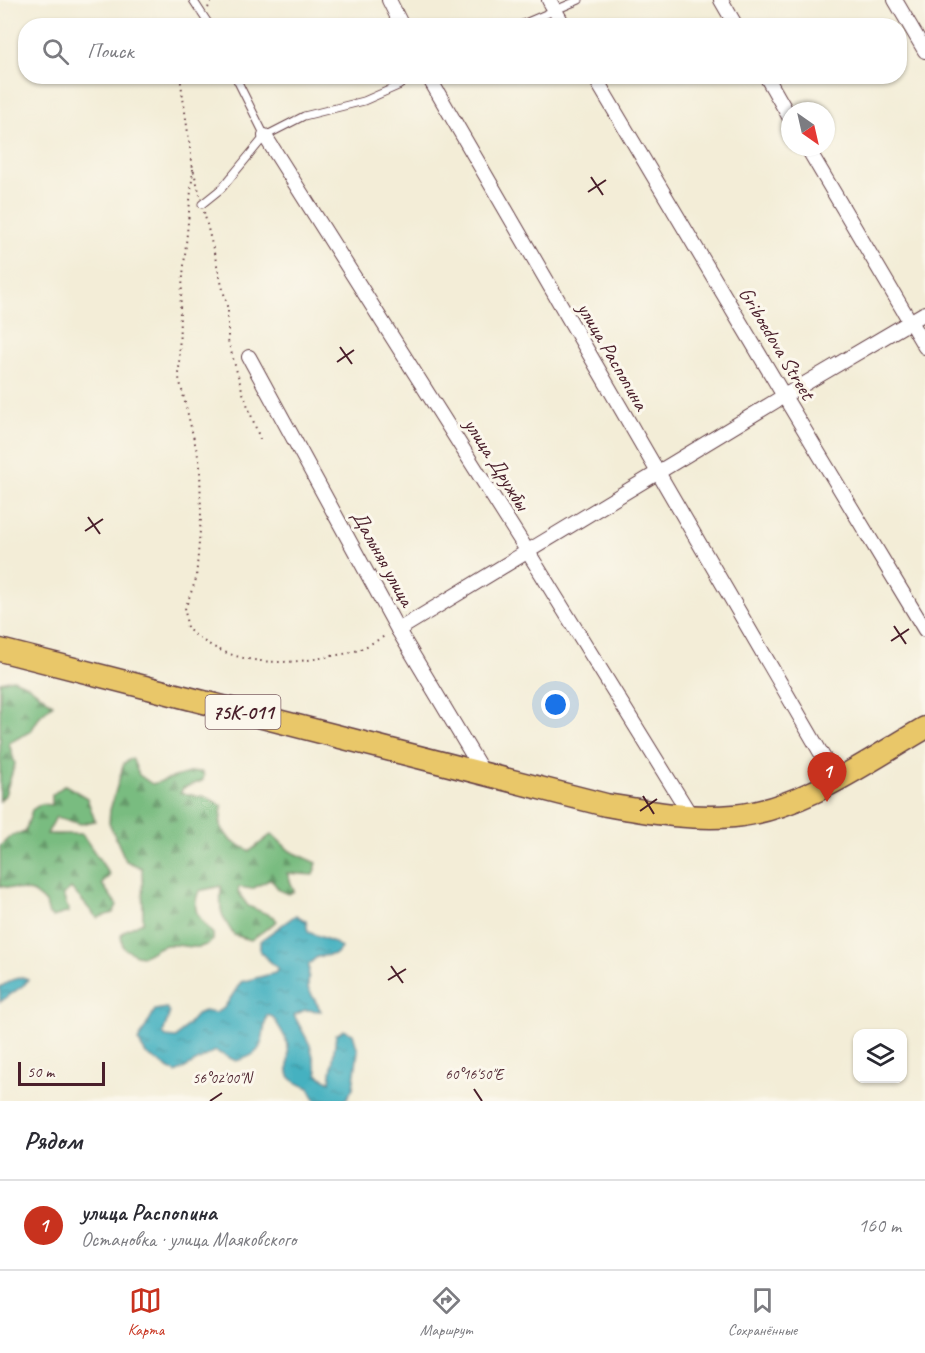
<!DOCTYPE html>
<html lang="ru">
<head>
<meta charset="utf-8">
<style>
  body { margin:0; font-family:Caveat,sans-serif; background:#f7f7f7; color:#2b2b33 }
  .controls { position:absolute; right:18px; bottom:18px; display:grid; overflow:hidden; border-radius:12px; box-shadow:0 2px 4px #0004 }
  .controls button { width:54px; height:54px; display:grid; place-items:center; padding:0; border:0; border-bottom:2px solid #e1e1e2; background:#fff; color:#2b2b33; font:30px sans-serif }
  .compass { position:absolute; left:781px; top:102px; width:54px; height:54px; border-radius:50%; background:#fff; box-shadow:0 2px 4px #0004; rotate:146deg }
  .scale { position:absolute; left:18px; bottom:15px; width:87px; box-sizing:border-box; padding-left:6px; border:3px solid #4a1f2b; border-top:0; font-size:16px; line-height:21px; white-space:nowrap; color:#4a1f2b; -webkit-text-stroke:4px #fbf7ec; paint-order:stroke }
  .you { position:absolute; left:556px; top:705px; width:21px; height:21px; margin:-15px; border:4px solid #fff; border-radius:50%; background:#1a73e8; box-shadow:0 0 0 9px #1a73e833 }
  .badge { display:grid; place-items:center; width:39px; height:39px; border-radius:50%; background:#c8321e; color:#fff; font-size:20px; font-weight:700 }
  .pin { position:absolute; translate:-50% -50px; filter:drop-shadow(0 2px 3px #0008) }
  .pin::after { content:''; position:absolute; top:32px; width:21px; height:18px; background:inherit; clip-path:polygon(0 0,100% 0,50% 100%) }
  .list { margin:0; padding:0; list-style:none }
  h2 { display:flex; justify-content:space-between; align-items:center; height:78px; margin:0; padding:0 24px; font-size:26px }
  h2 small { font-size:20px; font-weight:400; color:#7c7c81 }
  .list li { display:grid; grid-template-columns:39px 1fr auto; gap:18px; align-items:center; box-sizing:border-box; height:90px; padding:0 24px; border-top:2px solid #e1e1e2 }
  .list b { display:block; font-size:22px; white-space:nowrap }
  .list p { margin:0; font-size:20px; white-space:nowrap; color:#7c7c81 }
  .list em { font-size:20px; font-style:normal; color:#7c7c81 }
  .icon { flex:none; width:33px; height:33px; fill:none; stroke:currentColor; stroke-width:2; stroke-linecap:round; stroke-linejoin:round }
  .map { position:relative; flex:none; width:925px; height:1101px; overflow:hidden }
  .search { position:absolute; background:#fff; box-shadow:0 2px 4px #0004; left:18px; right:18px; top:18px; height:66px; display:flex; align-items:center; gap:15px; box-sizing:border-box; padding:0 21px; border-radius:24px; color:#7c7c81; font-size:22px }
  .sheet { height:168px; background:#fff }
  nav { display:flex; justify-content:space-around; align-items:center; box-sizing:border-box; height:84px; border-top:2px solid #e1e1e2; background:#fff; font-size:16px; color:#7c7c81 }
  nav a { display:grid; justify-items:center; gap:3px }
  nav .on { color:#c8321e }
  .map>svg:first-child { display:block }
  .forest { fill:url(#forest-firs); stroke:#626e56; stroke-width:1.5 }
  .water { fill:url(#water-ripples); stroke:#476876; stroke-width:1.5 }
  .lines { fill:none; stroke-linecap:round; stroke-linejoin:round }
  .service-casing { stroke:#633e45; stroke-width:9 }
  .minor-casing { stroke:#633e45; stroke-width:16 }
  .primary-casing { stroke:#633e45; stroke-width:25 }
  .path { stroke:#633e45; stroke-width:2; stroke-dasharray:1.5 4.5; stroke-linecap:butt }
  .service { stroke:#fff; stroke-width:7 }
  .minor { stroke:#fff; stroke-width:14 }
  .primary { stroke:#e9c769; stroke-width:22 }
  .ticks { fill:none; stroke:#4a1f2b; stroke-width:2 }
  .labels { text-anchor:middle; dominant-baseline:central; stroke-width:6; stroke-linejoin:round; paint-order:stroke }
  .shield { fill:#fbf7ec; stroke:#7f6065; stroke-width:1.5 }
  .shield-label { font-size:20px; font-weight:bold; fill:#4a1f2b }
  .street-label { font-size:21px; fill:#4a1f2b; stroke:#fbf7ec }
  .ticks-label { font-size:15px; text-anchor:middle; fill:#4a1f2b; stroke:#fbf7ec; stroke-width:6; stroke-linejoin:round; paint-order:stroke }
</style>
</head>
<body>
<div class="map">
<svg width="925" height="1101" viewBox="0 0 925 1101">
  <defs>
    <pattern id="forest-firs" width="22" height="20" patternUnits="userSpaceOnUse" patternTransform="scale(1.5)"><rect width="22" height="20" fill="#79bc80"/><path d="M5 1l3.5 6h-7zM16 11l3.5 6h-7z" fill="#659869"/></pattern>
    <pattern id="water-ripples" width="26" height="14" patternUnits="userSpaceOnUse" patternTransform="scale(1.5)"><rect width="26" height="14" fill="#44b1c0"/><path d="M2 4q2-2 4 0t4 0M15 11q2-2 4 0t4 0" fill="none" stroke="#3b8f9c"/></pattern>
  </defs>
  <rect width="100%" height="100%" fill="#fbf7ec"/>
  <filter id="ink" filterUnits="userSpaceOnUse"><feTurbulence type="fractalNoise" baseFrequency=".0167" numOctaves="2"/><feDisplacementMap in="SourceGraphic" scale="12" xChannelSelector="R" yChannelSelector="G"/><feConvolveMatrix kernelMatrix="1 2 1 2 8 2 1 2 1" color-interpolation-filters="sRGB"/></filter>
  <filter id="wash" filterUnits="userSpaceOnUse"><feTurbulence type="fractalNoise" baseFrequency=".008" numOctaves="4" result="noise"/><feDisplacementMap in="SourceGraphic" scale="24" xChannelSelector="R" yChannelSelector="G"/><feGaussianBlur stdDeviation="1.35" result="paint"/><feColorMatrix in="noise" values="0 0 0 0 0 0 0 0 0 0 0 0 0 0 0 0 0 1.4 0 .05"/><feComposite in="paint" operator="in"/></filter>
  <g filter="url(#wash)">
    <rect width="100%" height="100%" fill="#f3edd7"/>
    <g class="forest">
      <polygon points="13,679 27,685 53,704 40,716 31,731 9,743 15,764 5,795 0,801 0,682"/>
      <path d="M 132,758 L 139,775 L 152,784 L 192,772 L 202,772 L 204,776 L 202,781 L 183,788 L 180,793 L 209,798 L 222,806 L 220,826 L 231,841 L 250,851 L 272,834 L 290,851 L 317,863 L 313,875 L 287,873 L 294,891 L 289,894 L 279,890 L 271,879 L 252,889 L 239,887 L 238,892 L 248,906 L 274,917 L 277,921 L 251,940 L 234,935 C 219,913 220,911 221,886 L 199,891 C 190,912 200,918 213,934 L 213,940 C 198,954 184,943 167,945 C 148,947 148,967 123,947 L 121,936 L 124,931 L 143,922 L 142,868 L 126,861 L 109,823 L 110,810 L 124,763 Z"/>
      <polygon points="65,785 87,798 95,821 81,824 56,817 47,834 82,834 110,875 102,884 117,905 113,913 97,918 71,888 63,895 69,912 53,917 49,915 46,903 32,892 0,886 0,846 12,835 25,832 32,810 41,804 52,805 52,795"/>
    </g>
    <g class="water">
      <path d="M 296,915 L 306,921 L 308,932 L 334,942 L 341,948 L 336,954 L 317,957 L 309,964 L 308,988 L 321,1011 L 305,1010 L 294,1015 L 310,1045 L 318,1075 L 330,1082 L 336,1035 L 344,1030 L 353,1034 L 358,1051 L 353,1088 L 347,1098 L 343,1101 L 316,1101 L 309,1088 C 278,1076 291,1073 288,1047 C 287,1037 278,1026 273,1017 L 267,1015 C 260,1041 268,1053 236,1061 L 215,1051 L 176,1073 L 146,1054 L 138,1041 L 155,1010 L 167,1008 L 170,1012 L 163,1033 L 166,1037 L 176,1038 L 197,1014 L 204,1011 L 215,1013 L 224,1008 L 241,982 L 275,973 L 278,969 L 260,952 L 260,941 Z"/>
      <polygon points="22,977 28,979 25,984 0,1002 0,987 12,980"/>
    </g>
  </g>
  <g filter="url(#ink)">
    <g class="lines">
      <defs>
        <g id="service">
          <polyline points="193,0 210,26"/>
          <polyline points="518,26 579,0"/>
          <polyline points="235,76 265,136"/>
          <polyline points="202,204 222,188 265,136 304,116 364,101 398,86 413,76"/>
        </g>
        <g id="minor">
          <polyline points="389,0 402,26"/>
          <polyline points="549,0 564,26"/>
          <polyline points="721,0 736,26"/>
          <polyline points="895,0 925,51"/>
          <polyline points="428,76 836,779"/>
          <polyline points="594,76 784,396 925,630"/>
          <polyline points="766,76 790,118"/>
          <polyline points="265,136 528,552 691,816"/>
          <polyline points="807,147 925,347"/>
          <polyline points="249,357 398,630 484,774"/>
          <polyline points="398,630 784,396 925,313"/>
        </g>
        <path id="primary" d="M 0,650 L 606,805 C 648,812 692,820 734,816 C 803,809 866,762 925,728"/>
      </defs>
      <use href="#service" class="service-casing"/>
      <use href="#minor" class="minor-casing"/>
      <use href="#primary" class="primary-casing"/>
      <g class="path">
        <polyline points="208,8 212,0"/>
        <polyline points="180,76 193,169 200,195"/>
        <path d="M 193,169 L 180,308 L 179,378 L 200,464 L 201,518 L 196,579 L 185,609 L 187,628 C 226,664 275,667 326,657 C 336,655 348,654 358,650 C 368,646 377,640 387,635"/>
        <polyline points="204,212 228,310 228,341 243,393 261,442"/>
      </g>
      <use href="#service" class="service"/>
      <use href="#minor" class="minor"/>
      <use href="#primary" class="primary"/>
    </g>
  </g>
  <path class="ticks" d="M 591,177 L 603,195M 588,192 L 606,180M 340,347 L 352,364M 337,362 L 354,350M 88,517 L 100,534M 85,531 L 103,519M 894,626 L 906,644M 891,641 L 909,629M 643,796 L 654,814M 640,811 L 657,799M 391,966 L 403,983M 388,980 L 406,969M 474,1089 L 482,1101M 210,1101 L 222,1093"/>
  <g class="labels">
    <rect class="shield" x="205.5" y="695" width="75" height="34" rx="4.5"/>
    <g class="shield-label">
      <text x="243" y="712">75К-011</text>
    </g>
    <g class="street-label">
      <text transform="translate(777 343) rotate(59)">Griboedova Street</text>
      <text transform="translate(613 356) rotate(60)">улица Распопина</text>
      <text transform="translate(497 464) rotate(58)">улица Дружбы</text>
      <text transform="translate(383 558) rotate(61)">Дальняя улица</text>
    </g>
  </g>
  <g class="ticks-label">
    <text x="474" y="1079">60°16'50"E</text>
    <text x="222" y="1083">56°02'00"N</text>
  </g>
</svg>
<div class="controls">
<button><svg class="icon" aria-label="layers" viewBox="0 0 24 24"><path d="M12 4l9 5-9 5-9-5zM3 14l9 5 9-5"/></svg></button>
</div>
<svg class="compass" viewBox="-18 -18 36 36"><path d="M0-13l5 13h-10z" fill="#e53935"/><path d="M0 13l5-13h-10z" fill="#7c7c81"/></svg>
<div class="scale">50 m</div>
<div class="you"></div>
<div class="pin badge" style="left:827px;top:802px">1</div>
<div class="search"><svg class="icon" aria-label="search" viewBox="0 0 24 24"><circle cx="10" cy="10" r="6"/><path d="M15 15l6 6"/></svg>Поиск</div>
</div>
<section class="sheet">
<h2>Рядом<small></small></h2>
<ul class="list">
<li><span class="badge">1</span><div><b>улица Распопина</b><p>Остановка · улица Маяковского</p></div><em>160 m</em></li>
</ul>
</section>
<nav>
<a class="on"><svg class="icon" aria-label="map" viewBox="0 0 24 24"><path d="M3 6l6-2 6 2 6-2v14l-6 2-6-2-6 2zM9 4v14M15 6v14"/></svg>Карта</a>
<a><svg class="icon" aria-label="directions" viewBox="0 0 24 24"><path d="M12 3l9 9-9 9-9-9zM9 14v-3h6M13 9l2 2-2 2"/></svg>Маршрут</a>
<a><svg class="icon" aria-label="saved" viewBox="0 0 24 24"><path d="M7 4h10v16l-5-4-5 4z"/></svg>Сохранённые</a>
</nav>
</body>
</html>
